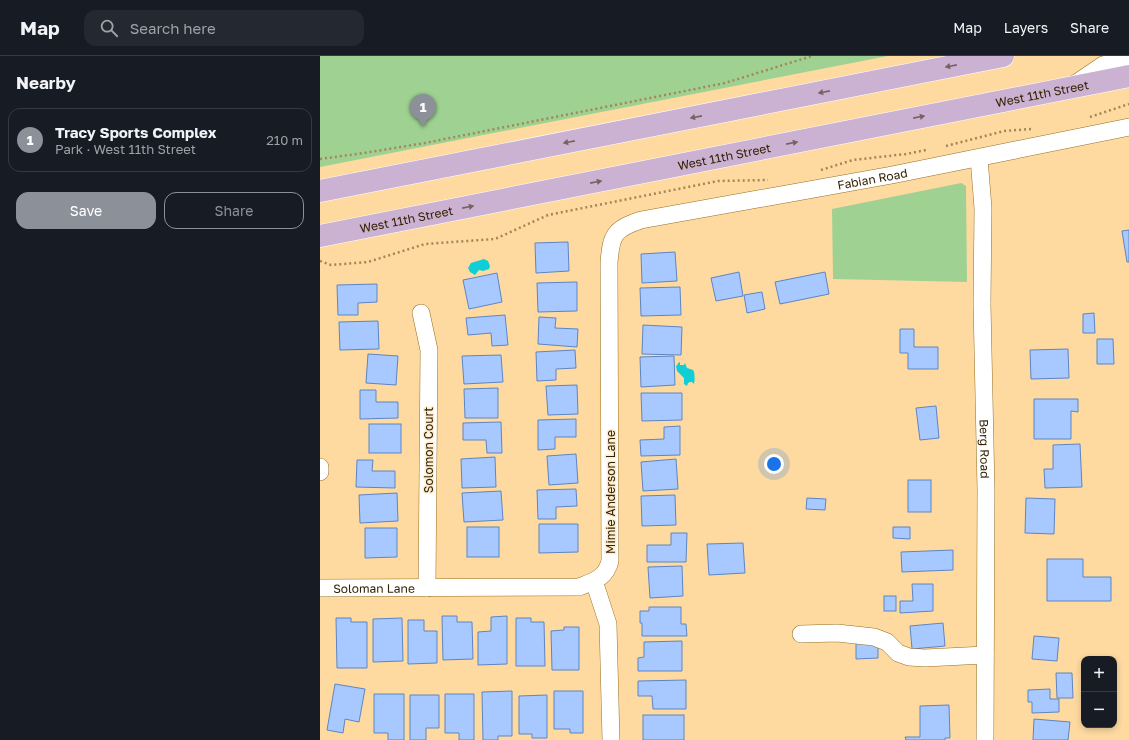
<!DOCTYPE html>
<html lang="en">
<head>
<meta charset="utf-8">
<style>
  body { margin:0; font-family:"Golos Text",sans-serif; background:#242831; color:#f1f3f6 }
  .controls { position:absolute; right:12px; bottom:12px; display:grid; overflow:hidden; border-radius:8px; box-shadow:0 2px 6px #0003 }
  .controls button { width:36px; height:36px; display:grid; place-items:center; padding:0; border:0; border-bottom:1px solid #363941; background:#171b24; color:#f1f3f6; font:20px sans-serif }
  .you { position:absolute; left:454px; top:408px; width:14px; height:14px; margin:-10px; border:3px solid #fff; border-radius:50%; background:#1a73e8; box-shadow:0 0 0 6px #1a73e833 }
  .badge { display:grid; place-items:center; width:26px; height:26px; border-radius:50%; background:#8c9099; color:#fff; font-size:13px; font-weight:700 }
  .pin { position:absolute; translate:-50% -33px; filter:drop-shadow(0 1px 2px #0008) }
  .pin::after { content:''; position:absolute; top:21px; width:14px; height:12px; background:inherit; clip-path:polygon(0 0,100% 0,50% 100%) }
  .list { margin:0; padding:0; list-style:none }
  h2 { display:flex; justify-content:space-between; align-items:center; height:52px; margin:0; padding:0 16px; font-size:17px }
  h2 small { font-size:13px; font-weight:400; color:#9ea1a6 }
  .list li { display:grid; grid-template-columns:26px 1fr auto; gap:12px; align-items:center; box-sizing:border-box; height:64px; margin:0 8px 8px; padding:0 8px; border:1px solid #363941; border-radius:12px }
  .list b { display:block; font-size:15px; white-space:nowrap }
  .list p { margin:0; font-size:13px; white-space:nowrap; color:#9ea1a6 }
  .list em { font-size:13px; font-style:normal; color:#9ea1a6 }
  .actions { display:flex; gap:8px; padding:12px 16px }
  .actions a { flex:1; padding:9px 0; border:1px solid #8c9099; border-radius:12px; text-align:center; font-size:14px; color:#8c9099 }
  .actions .main { background:#8c9099; color:#fff }
  .icon { flex:none; width:22px; height:22px; fill:none; stroke:currentColor; stroke-width:2; stroke-linecap:round; stroke-linejoin:round }
  .map { position:relative; flex:none; width:809px; height:684px; overflow:hidden }
  header { display:flex; align-items:center; gap:24px; box-sizing:border-box; height:56px; padding:0 20px; background:#171b24; border-bottom:1px solid #363941 }
  header strong { font-size:19px }
  nav { display:flex; gap:22px; margin-inline-start:auto; font-size:14px }
  .search { width:280px; height:36px; background:#242831; display:flex; align-items:center; gap:10px; box-sizing:border-box; padding:0 14px; border-radius:12px; color:#9ea1a6; font-size:15px }
  main { display:flex }
  aside { flex:1; background:#171b24 }
  .map>svg:first-child { display:block }
  .green { fill:#9fd292 }
  .water { fill:#0fced5 }
  .building { fill:#a7c9ff; stroke:#5d85c3 }
  .lines { fill:none; stroke-linecap:round; stroke-linejoin:round }
  .minor-casing { stroke:#986f21; stroke-width:18 }
  .major-casing { stroke:#fff; stroke-width:23 }
  .path { stroke:#a28658; stroke-width:2.5; stroke-dasharray:2 3; stroke-linecap:butt }
  .minor { stroke:#fff; stroke-width:17 }
  .major { stroke:#cbb1d2; stroke-width:22 }
  .oneway { fill:#776260 }
  .labels { text-anchor:middle; dominant-baseline:central; stroke-width:3; stroke-linejoin:round; paint-order:stroke }
  .street-label { font-size:12px; fill:#332202; stroke:#fdebce }
</style>
</head>
<body>
<header>
<strong>Map</strong>
<div class="search"><svg class="icon" aria-label="search" viewBox="0 0 24 24"><circle cx="10" cy="10" r="6"/><path d="M15 15l6 6"/></svg>Search here</div>
<nav><a>Map</a><a>Layers</a><a>Share</a></nav>
</header>
<main>
<aside>
<h2>Nearby<small></small></h2>
<ul class="list">
<li><span class="badge">1</span><div><b>Tracy Sports Complex</b><p>Park · West 11th Street</p></div><em>210 m</em></li>
</ul>
<div class="actions"><a class="main">Save</a><a>Share</a></div>
</aside>
<div class="map">
<svg width="809" height="684" viewBox="0 0 809 684">
  <rect width="100%" height="100%" fill="#fedaa0"/>
  <g class="green">
    <polygon points="0,0 568,0 0,111"/>
    <polygon points="641,127 646,130 647,226 513,223 512,153"/>
  </g>
  <g class="water">
    <polygon points="164,203 168,205 170,210 169,213 163,215 159,214 155,219 150,216 148,212 151,207"/>
    <path d="M 360,306 L 360,309 L 364,309 L 365,307 L 367,312 C 369,313 371,313 373,314 C 375,316 375,325 374,328 L 372,326 L 370,326 L 368,327 L 367,330 L 364,328 L 364,322 L 357,315 L 356,310 L 358,308 L 358,307 Z"/>
  </g>
  <g class="building">
    <polygon points="809,174 809,206 807,206 802,175"/>
    <polygon points="248,186 249,215 216,217 215,187"/>
    <polygon points="355,196 357,225 322,227 321,198"/>
    <polygon points="419,216 423,240 396,245 391,222"/>
    <polygon points="505,216 509,238 460,248 455,226"/>
    <polygon points="177,217 182,246 149,253 143,224"/>
    <polygon points="257,226 257,255 218,256 217,227"/>
    <polygon points="57,228 57,246 38,247 38,259 18,259 17,229"/>
    <polygon points="360,231 361,259 321,260 320,232"/>
    <polygon points="442,236 445,253 427,257 424,239"/>
    <polygon points="774,257 775,277 763,277 763,258"/>
    <polygon points="185,259 188,289 172,290 171,277 148,279 146,262"/>
    <polygon points="219,261 236,262 235,272 258,273 257,291 218,288"/>
    <polygon points="58,265 59,293 20,294 19,266"/>
    <polygon points="323,269 362,271 361,299 322,298"/>
    <polygon points="580,273 594,273 594,291 618,291 618,313 588,313 588,297 580,297"/>
    <polygon points="777,283 793,283 794,308 777,308"/>
    <polygon points="748,293 749,322 711,323 710,294"/>
    <polygon points="255,294 256,312 236,313 236,324 217,325 216,296"/>
    <polygon points="48,298 78,300 76,329 46,327"/>
    <polygon points="181,299 183,326 144,328 142,300"/>
    <polygon points="354,300 355,329 321,331 320,301"/>
    <polygon points="257,329 258,358 228,359 226,330"/>
    <polygon points="178,332 178,362 145,362 144,333"/>
    <polygon points="40,334 56,334 56,346 78,346 78,362 40,363"/>
    <polygon points="321,337 362,337 362,364 322,365"/>
    <polygon points="714,343 758,343 758,356 751,355 751,383 714,383"/>
    <polygon points="616,350 619,382 600,384 596,352"/>
    <polygon points="256,363 256,381 235,381 235,393 218,394 218,364"/>
    <polygon points="181,366 182,397 167,397 166,384 143,384 143,367"/>
    <rect x="49" y="368" width="32" height="29"/>
    <polygon points="360,370 360,399 321,400 320,384 344,383 344,371"/>
    <polygon points="760,388 762,431 725,432 724,413 733,413 733,389"/>
    <polygon points="256,398 258,427 229,429 227,400"/>
    <polygon points="175,401 176,431 142,432 141,403"/>
    <polygon points="356,403 358,433 323,435 321,406"/>
    <polygon points="37,404 53,404 52,415 75,415 75,432 36,431"/>
    <rect x="588" y="424" width="23" height="32"/>
    <polygon points="256,433 257,450 236,451 236,463 218,463 217,434"/>
    <polygon points="181,435 183,464 144,466 142,437"/>
    <polygon points="77,437 78,465 40,467 39,439"/>
    <polygon points="355,439 356,469 322,470 321,440"/>
    <polygon points="487,442 506,443 505,454 486,453"/>
    <polygon points="706,442 735,443 734,478 705,477"/>
    <polygon points="219,468 258,468 258,496 219,497"/>
    <rect x="147" y="471" width="32" height="30"/>
    <polygon points="573,471 590,471 590,483 573,482"/>
    <polygon points="45,472 77,472 77,501 45,502"/>
    <polygon points="351,477 367,477 366,506 327,506 327,489 351,489"/>
    <polygon points="423,487 425,517 389,519 387,488"/>
    <polygon points="633,494 633,514 582,516 581,496"/>
    <polygon points="727,503 763,503 763,521 791,521 791,545 727,545"/>
    <polygon points="362,510 363,540 330,542 328,511"/>
    <polygon points="592,528 613,528 613,555 580,557 580,545 593,545"/>
    <rect x="564" y="540" width="12" height="15"/>
    <polygon points="329,551 361,551 361,568 366,568 367,580 322,580 322,567 320,567 320,555 329,555"/>
    <polygon points="122,560 137,560 137,566 152,566 153,603 123,604"/>
    <polygon points="187,560 187,608 158,609 158,576 171,575 171,561"/>
    <polygon points="16,562 31,562 31,566 47,566 47,612 17,612"/>
    <polygon points="82,562 83,605 53,606 53,563"/>
    <polygon points="196,562 211,562 211,566 224,566 225,610 196,610"/>
    <polygon points="88,564 104,564 104,575 117,575 117,607 88,608"/>
    <polygon points="623,567 625,590 592,593 590,570"/>
    <polygon points="244,571 259,571 259,614 232,614 231,575 244,574"/>
    <polygon points="714,580 739,582 737,605 712,603"/>
    <polygon points="362,585 362,615 318,615 318,602 324,601 324,586"/>
    <polygon points="536,585 558,585 558,602 536,603"/>
    <polygon points="736,617 752,617 753,642 737,642"/>
    <polygon points="366,624 366,653 333,653 332,640 318,640 318,625"/>
    <polygon points="15,628 45,633 39,666 25,663 23,677 7,674"/>
    <polygon points="730,633 730,643 739,643 739,656 712,657 712,646 708,646 708,634"/>
    <polygon points="192,635 192,680 178,680 178,684 163,684 162,636"/>
    <polygon points="234,635 263,635 263,677 250,677 250,673 234,673"/>
    <polygon points="54,638 84,638 84,684 68,684 68,677 54,677"/>
    <polygon points="125,638 154,638 154,684 139,684 139,677 125,677"/>
    <polygon points="90,639 119,639 119,672 106,672 106,684 90,684"/>
    <polygon points="227,639 227,682 212,682 212,678 199,678 199,640"/>
    <polygon points="629,649 630,682 625,682 625,684 586,684 585,681 600,681 600,650"/>
    <rect x="323" y="659" width="41" height="25"/>
    <polygon points="714,663 750,666 748,684 713,684"/>
  </g>
  <g class="lines">
    <defs>
      <g id="minor">
        <polyline points="755,28 783,9 809,2"/>
        <path id="s1" d="M 659,102 L 663,152 L 662,248 L 666,434 L 665,684"/>
        <polyline points="101,257 109,294 107,532"/>
        <polyline points="0,411 0,416"/>
        <polyline points="274,525 288,568 291,684"/>
        <path id="s2" d="M 0,532 L 259,531 C 274,525 286,522 290,505 L 289,207 C 291,179 294,173 321,164 L 572,119 L 809,71"/>
        <polyline points="481,578 517,577 554,581 567,586 578,597 589,601 605,602 665,599"/>
      </g>
      <g id="major">
        <polyline points="0,135 683,0"/>
        <path id="s3" d="M 0,180 L 809,20"/>
      </g>
    </defs>
    <use href="#minor" class="minor-casing"/>
    <use href="#major" class="major-casing"/>
    <g class="path">
      <polyline points="770,61 809,48"/>
      <polyline points="626,90 684,75 711,73"/>
      <polyline points="0,103 44,97 105,87 405,27 492,0"/>
      <polyline points="501,114 533,104 586,98 606,94"/>
      <polyline points="0,205 11,209 48,206 105,188 175,183 228,159 398,125 448,124"/>
    </g>
    <use href="#minor" class="minor"/>
    <use href="#major" class="major"/>
  </g>
  <defs><path id="oneway-solid" d="M-6-.8H1V-3.2L6.5 0L1 3.2V.8H-6Z"/></defs>
  <g class="oneway">
    <use href="#oneway-solid" transform="translate(631 10) rotate(169)"/>
    <use href="#oneway-solid" transform="translate(504 36) rotate(169)"/>
    <use href="#oneway-solid" transform="translate(376 61) rotate(169)"/>
    <use href="#oneway-solid" transform="translate(599 61) rotate(-11)"/>
    <use href="#oneway-solid" transform="translate(249 86) rotate(169)"/>
    <use href="#oneway-solid" transform="translate(472 87) rotate(-11)"/>
    <use href="#oneway-solid" transform="translate(276 126) rotate(-11)"/>
    <use href="#oneway-solid" transform="translate(148 151) rotate(-11)"/>
  </g>
  <g class="labels">
    <g class="street-label">
      <text stroke="none"><textPath href="#s3" startOffset="736">West 11th Street</textPath></text>
      <text stroke="none"><textPath href="#s3" startOffset="412">West 11th Street</textPath></text>
      <text stroke="none"><textPath href="#s2" startOffset="894">Fabian Road</textPath></text>
      <text stroke="none"><textPath href="#s3" startOffset="88">West 11th Street</textPath></text>
      <text stroke="none"><textPath href="#s1" startOffset="291">Berg Road</textPath></text>
      <text transform="translate(108 394) rotate(-90)">Solomon Court</text>
      <text transform="translate(290 436) rotate(-90)">Mimie Anderson Lane</text>
      <text stroke="none"><textPath href="#s2" startOffset="54">Soloman Lane</textPath></text>
    </g>
  </g>
</svg>
<div class="controls">
<button>+</button>
<button>−</button>
</div>
<div class="you"></div>
<div class="pin badge" style="left:103px;top:71px">1</div>
</div>
</main>
</body>
</html>
